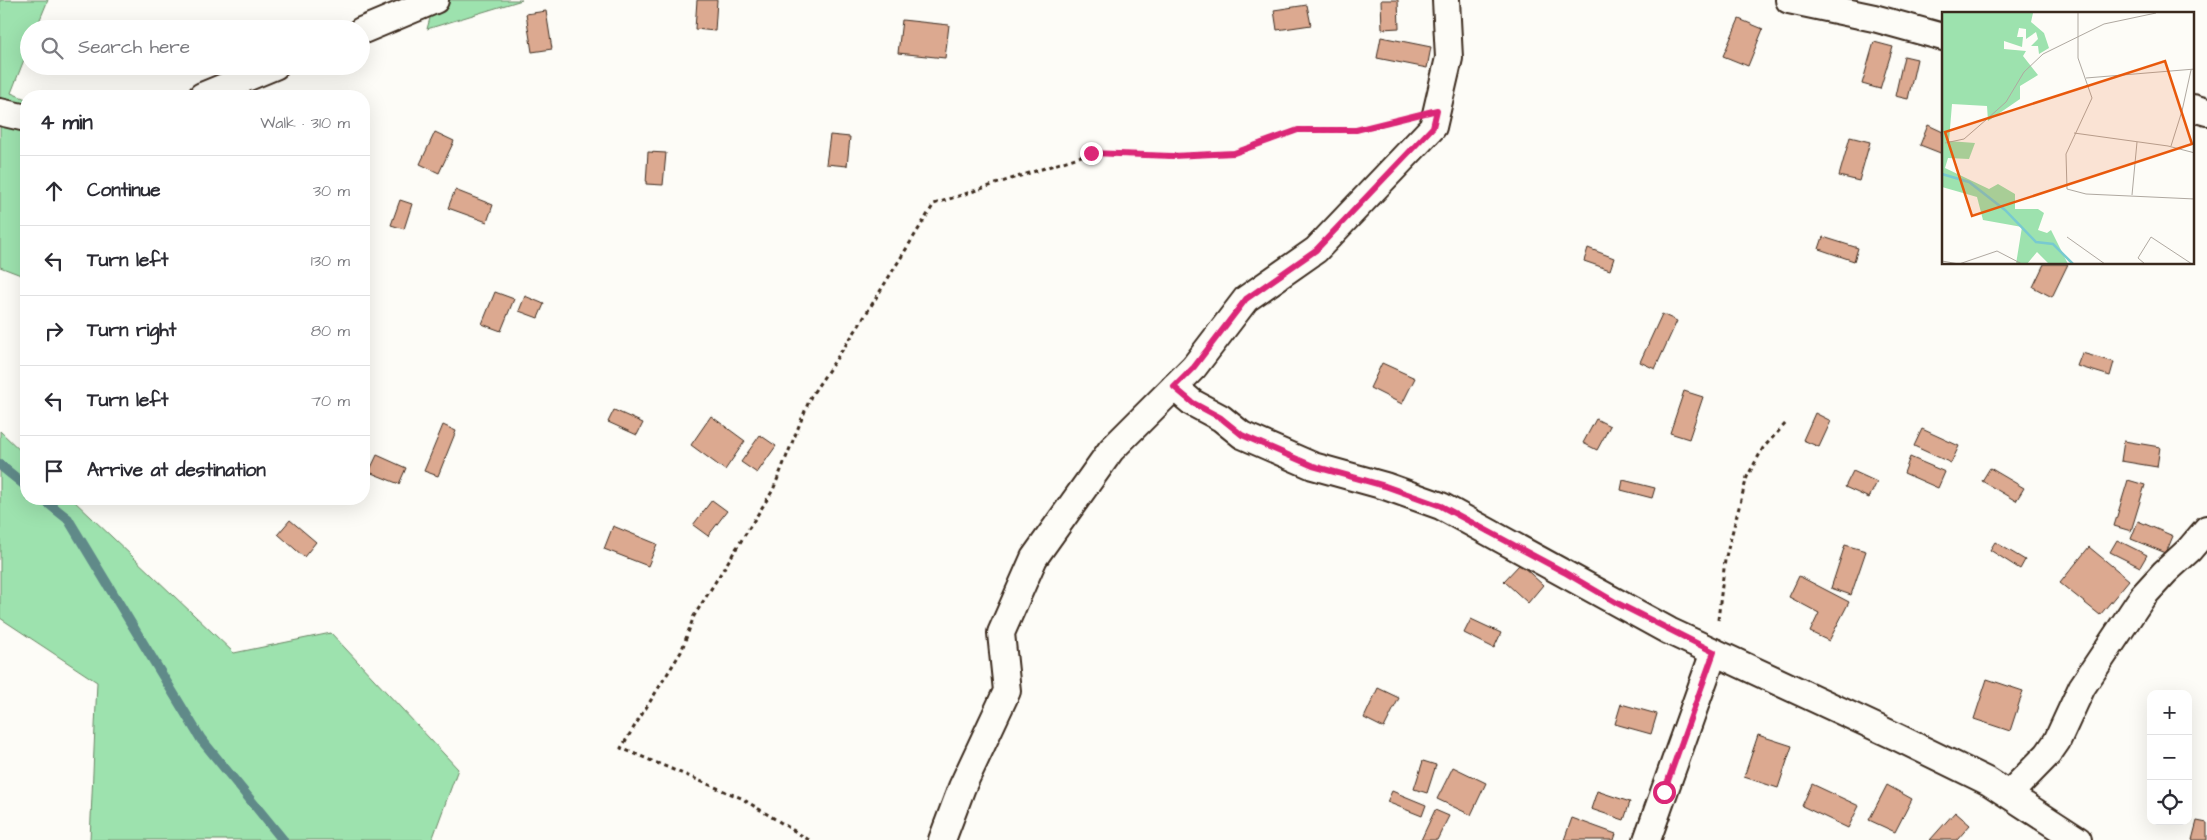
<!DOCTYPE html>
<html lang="en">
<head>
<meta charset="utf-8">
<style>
  body { margin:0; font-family:"Architects Daughter",sans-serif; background:#f2f2f3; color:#2b2b33 }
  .controls { position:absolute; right:15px; bottom:15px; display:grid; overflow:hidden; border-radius:10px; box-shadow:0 5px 20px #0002 }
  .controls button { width:45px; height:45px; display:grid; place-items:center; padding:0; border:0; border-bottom:1px solid #e1e1e2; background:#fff; color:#2b2b33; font:25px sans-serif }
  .stop { position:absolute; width:15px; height:15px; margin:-11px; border:4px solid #db2777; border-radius:50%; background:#fff }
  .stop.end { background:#db2777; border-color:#fff; box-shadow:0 1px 5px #0008 }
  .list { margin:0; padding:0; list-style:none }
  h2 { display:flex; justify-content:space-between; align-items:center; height:65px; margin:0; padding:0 20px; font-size:21px }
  h2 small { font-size:16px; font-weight:400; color:#7c7c81 }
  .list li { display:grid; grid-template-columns:32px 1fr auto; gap:15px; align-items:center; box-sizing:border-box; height:70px; padding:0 20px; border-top:1px solid #e1e1e2 }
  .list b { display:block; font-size:19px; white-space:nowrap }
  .list em { font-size:16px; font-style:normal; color:#7c7c81 }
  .icon { flex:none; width:28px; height:28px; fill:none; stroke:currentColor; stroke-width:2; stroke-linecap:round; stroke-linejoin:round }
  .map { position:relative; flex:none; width:2207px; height:840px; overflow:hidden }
  .search { position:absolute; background:#fff; box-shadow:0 5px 20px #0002; left:20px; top:20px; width:350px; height:55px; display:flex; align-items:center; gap:12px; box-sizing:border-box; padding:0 18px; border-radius:28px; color:#7c7c81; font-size:19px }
  .panel { position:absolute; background:#fff; box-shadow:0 5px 20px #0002; left:20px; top:90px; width:350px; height:415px; border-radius:20px }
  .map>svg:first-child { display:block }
  .green { fill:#9de2ae; stroke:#6c8666 }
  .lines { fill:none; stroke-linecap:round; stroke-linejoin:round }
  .stream { stroke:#608a89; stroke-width:10 }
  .building { fill:#dca990; stroke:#3b2a1e }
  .street-casing { stroke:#3b2a1e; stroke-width:30 }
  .path { stroke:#3b2a1e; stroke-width:3; stroke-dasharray:4 4; stroke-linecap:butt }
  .street { stroke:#fdfcf7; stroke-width:26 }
  .route { stroke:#db2777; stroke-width:6 }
  .inset-river { fill:none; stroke:#78cad0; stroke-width:2.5 }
  .inset-road { fill:none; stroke:#afa8a0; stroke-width:1 }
  .view { fill:#e8590c; fill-opacity:0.15; stroke:#e8590c; stroke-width:2.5 }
  .inset-edge { fill:none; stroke:#3b2a1e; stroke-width:2.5 }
</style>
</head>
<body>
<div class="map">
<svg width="2207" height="840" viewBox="0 0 2207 840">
  <rect width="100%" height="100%" fill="#fdfcf7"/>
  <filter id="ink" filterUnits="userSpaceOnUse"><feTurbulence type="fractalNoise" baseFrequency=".02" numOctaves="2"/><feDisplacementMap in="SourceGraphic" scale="10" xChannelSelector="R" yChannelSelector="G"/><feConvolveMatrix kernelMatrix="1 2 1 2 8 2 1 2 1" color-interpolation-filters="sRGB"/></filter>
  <g filter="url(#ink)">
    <g class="green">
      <polygon points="0,0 48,0 36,29 29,29 29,47 11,93 26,99 26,277 0,267"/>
      <polygon points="435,0 522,0 427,29"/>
      <polygon points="0,431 26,456 26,499 72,499 234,653 331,633 458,769 432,840 90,840 97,682 0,618"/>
    </g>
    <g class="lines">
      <g class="stream">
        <polyline points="0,465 26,486"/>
        <polyline points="43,499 68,519 201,739 283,840"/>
      </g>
    </g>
    <g class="building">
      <polygon points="697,0 717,0 715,31 695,29"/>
      <polygon points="1381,0 1398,0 1399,28 1382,29"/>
      <polygon points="1307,5 1311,25 1277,30 1274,10"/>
      <polygon points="546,11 552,49 532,52 526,14"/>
      <polygon points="1739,19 1763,29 1748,66 1723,56"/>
      <polygon points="902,20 949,25 945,58 898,53"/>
      <polygon points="1381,37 1431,47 1427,68 1377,58"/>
      <polygon points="1874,42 1893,47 1880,89 1862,84"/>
      <polygon points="1904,56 1917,59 1908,99 1895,96"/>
      <polygon points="263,92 297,95 297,96 262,96"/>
      <polygon points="1928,125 1943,132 1943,154 1920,145"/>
      <polygon points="435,132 454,141 439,173 420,164"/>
      <polygon points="830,135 850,137 847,166 826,164"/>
      <polygon points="1850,137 1870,142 1859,181 1839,176"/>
      <polygon points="648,152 666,153 663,185 646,184"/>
      <polygon points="455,190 493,205 487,222 448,208"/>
      <polygon points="400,200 412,204 404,229 391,225"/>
      <polygon points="1823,237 1858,248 1854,261 1819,249"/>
      <polygon points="1588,248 1614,258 1610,270 1584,261"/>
      <polygon points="2044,264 2068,264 2052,297 2033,287"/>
      <polygon points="495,292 514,299 501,331 482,324"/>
      <polygon points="525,296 544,304 538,318 519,311"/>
      <polygon points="1662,314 1677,321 1655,369 1640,362"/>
      <polygon points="2082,353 2114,362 2110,376 2077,366"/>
      <polygon points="1382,363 1415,378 1402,404 1370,388"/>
      <polygon points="1684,391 1703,397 1689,439 1670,433"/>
      <polygon points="614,410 643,423 637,435 608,422"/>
      <polygon points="1815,413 1831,421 1819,447 1803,440"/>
      <polygon points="711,416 745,441 725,470 691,445"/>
      <polygon points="1596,419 1610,426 1597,450 1583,443"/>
      <polygon points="443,425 456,431 438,476 424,471"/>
      <polygon points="1922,429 1959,446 1951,463 1914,446"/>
      <polygon points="760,435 776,446 757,473 741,462"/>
      <polygon points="2124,441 2160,447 2157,467 2121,461"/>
      <polygon points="377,455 406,468 399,484 369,472"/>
      <polygon points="1910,457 1945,472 1938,488 1904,473"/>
      <polygon points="1990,468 2024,488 2016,501 1982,481"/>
      <polygon points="1853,471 1877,482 1869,498 1845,487"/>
      <polygon points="1623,480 1655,488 1652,498 1621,490"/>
      <polygon points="2128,480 2145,485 2131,531 2114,526"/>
      <polygon points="712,500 727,511 708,536 693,525"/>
      <polygon points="290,520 316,542 304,557 278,534"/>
      <polygon points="2138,521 2173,536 2166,553 2131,539"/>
      <polygon points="613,526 657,544 648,566 604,549"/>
      <polygon points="2117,540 2147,555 2140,567 2110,552"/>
      <polygon points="1995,542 2025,560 2020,569 1990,550"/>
      <polygon points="1845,545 1866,551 1851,595 1831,588"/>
      <polygon points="2089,547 2129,580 2100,615 2060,583"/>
      <polygon points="1520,564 1543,585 1528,603 1504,581"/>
      <polygon points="1799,576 1849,602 1829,641 1810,632 1819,613 1789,597"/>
      <polygon points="1471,619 1501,633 1494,648 1464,633"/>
      <polygon points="1987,679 2023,691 2010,731 1974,719"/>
      <polygon points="1378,688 1399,698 1384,728 1364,718"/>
      <polygon points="1621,704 1657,714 1651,734 1615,724"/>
      <polygon points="1758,735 1792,746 1778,788 1744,777"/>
      <polygon points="1423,761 1436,765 1427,793 1414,789"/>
      <polygon points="1453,767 1486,783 1471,815 1437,799"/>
      <polygon points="1812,784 1859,806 1848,828 1802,806"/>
      <polygon points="1887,785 1912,799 1895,832 1869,820"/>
      <polygon points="1392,791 1426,805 1422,816 1387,802"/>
      <polygon points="1597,791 1630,802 1624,820 1591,809"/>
      <polygon points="1435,810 1449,816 1437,840 1421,840"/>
      <polygon points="1955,812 1970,825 1957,840 1930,840"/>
      <polygon points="1572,818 1616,834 1614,840 1564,840"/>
      <polygon points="2197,821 2207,823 2207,840 2192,840"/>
    </g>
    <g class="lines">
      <defs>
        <g id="street">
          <polyline points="1789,0 1874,18 1943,37"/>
          <polyline points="361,31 435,0"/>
          <polyline points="202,96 275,66"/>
          <polyline points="2193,108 2207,112"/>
          <polyline points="0,112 26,118"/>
          <polyline points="1174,387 1193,403 1221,418 1242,435 1313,466 1385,486 1441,506 1669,631 1897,737 1989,782 2078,840"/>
          <polyline points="2009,794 2048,754 2057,741 2082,687 2143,596 2165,572 2189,550 2207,529"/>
          <polyline points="942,840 962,787 1007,691 1001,633 1034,558 1111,450 1194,367 1246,299 1316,250 1433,127 1449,58 1446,0"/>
          <polyline points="1647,840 1714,652"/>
        </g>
      </defs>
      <use href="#street" class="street-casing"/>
      <g class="path">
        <polyline points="1718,620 1725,560 1747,477 1763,448 1787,422"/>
        <polyline points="809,840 741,798 621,748 681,652 694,616 773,490 811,396 858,327 934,204 1091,153 1173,156 1234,153 1298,130 1356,130 1398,120"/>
      </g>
      <use href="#street" class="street"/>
    </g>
  </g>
  <g class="lines" filter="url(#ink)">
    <polyline class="route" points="1091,153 1173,156 1234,153 1298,130 1356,130 1437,110 1433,127 1316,250 1246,299 1194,367 1174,387 1193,403 1221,418 1242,435 1313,466 1385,486 1441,506 1564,572 1617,603 1714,652 1664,792"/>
  </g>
  <g transform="translate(1942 12)">
    <rect width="252" height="252" fill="#fdfcf7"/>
    <path d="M 0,1 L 91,1 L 89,10 L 102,21 L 107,36 L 97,42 L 96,34 L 89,34 L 96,27 L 94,20 L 84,27 L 84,17 L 77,16 L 75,25 L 81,25 L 80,35 L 62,29 L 62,37 L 84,39 L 81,44 L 96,63 L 78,74 L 78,87 L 46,109 L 45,94 L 10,92 L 7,129 L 33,131 L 27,147 L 6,146 L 3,156 L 47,177 L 56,172 L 73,182 L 73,197 L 96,197 L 102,201 L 96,218 L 105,221 L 109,218 L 126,252 L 107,252 L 95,240 L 85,252 L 74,252 L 80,215 L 41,208 L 35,185 L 0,175 Z" fill="#9de2ae"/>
    <path class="inset-river" d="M 0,162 L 27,170 L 63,198 L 94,230 L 111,232 L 131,252"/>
    <path class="inset-road" d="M 136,1 L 136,46 L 150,86 L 124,142 L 125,177 L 144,182 L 253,187M 144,66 L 253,57M 132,121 L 226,134 L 253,141M 3,131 L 22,127 L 45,107 L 64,90 L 82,60 L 101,42 L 162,12 L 214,1M 229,134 L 240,99 L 249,58M 190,183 L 195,130M 125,225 L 163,252M 0,249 L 17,252 L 55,239 L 80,252M 203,252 L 196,246 L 209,225 L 250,252"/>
    <path class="view" d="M 223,49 L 250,132 L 30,204 L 3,120 Z"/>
    <rect width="252" height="252" class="inset-edge"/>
  </g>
</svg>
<div class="controls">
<button>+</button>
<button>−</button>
<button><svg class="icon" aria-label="locate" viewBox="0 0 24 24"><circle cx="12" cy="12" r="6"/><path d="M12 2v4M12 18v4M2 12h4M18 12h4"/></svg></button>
</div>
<div class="stop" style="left:1664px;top:792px"></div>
<div class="stop end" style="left:1091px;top:153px"></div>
<div class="search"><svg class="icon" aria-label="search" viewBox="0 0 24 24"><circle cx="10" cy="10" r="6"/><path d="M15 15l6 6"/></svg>Search here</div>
<section class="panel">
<h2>4 min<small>Walk · 310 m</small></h2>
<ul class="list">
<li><svg class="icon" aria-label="ahead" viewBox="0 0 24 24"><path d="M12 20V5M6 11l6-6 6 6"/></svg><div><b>Continue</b></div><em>30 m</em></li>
<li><svg class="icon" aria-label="left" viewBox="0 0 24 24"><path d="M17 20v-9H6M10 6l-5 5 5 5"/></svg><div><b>Turn left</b></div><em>130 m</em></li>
<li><svg class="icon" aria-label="right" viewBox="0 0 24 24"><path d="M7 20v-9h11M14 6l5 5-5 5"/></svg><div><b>Turn right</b></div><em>80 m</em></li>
<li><svg class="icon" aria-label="left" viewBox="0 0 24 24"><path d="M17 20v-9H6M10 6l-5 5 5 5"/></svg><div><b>Turn left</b></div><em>70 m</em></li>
<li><svg class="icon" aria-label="arrive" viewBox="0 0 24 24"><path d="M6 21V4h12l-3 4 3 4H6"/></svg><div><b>Arrive at destination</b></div></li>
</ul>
</section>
</div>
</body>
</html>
